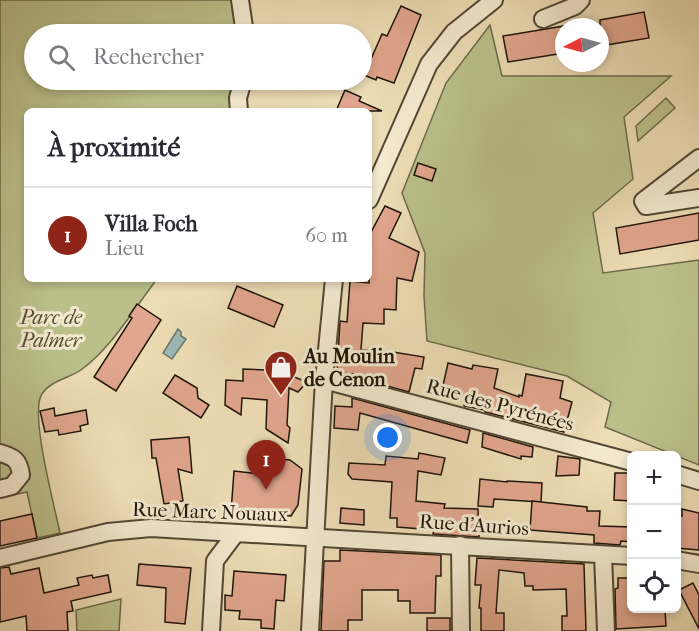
<!DOCTYPE html>
<html lang="fr">
<head>
<meta charset="utf-8">
<style>
  body { margin:0; font-family:"IM FELL French Canon",serif; background:#f7f7f7; color:#2b2b33 }
  .controls { position:absolute; right:18px; bottom:18px; display:grid; overflow:hidden; border-radius:9px; box-shadow:0 3px 9px #0003 }
  .controls button { width:54px; height:54px; display:grid; place-items:center; padding:0; border:0; border-bottom:2px solid #e1e1e2; background:#fff; color:#2b2b33; font:30px sans-serif }
  .compass { position:absolute; left:555px; top:18px; width:54px; height:54px; border-radius:50%; background:#fff; box-shadow:0 3px 9px #0003; rotate:264deg }
  .you { position:absolute; left:388px; top:438px; width:21px; height:21px; margin:-15px; border:4px solid #fff; border-radius:50%; background:#1a73e8; box-shadow:0 0 0 9px #1a73e833 }
  .badge { display:grid; place-items:center; width:39px; height:39px; border-radius:50%; background:#8f2418; color:#fff; font-size:20px; font-weight:700 }
  .pin { position:absolute; translate:-50% -50px; filter:drop-shadow(0 2px 3px #0008) }
  .pin::after { content:''; position:absolute; top:32px; width:21px; height:18px; background:inherit; clip-path:polygon(0 0,100% 0,50% 100%) }
  .list { margin:0; padding:0; list-style:none }
  h2 { display:flex; justify-content:space-between; align-items:center; height:78px; margin:0; padding:0 24px; font-size:26px }
  h2 small { font-size:20px; font-weight:400; color:#7c7c81 }
  .list li { display:grid; grid-template-columns:39px 1fr auto; gap:18px; align-items:center; box-sizing:border-box; height:96px; padding:0 24px; border-top:2px solid #e1e1e2 }
  .list b { display:block; font-size:22px; white-space:nowrap }
  .list p { margin:0; font-size:20px; white-space:nowrap; color:#7c7c81 }
  .list em { font-size:20px; font-style:normal; color:#7c7c81 }
  .icon { flex:none; width:33px; height:33px; fill:none; stroke:currentColor; stroke-width:2; stroke-linecap:round; stroke-linejoin:round }
  .map { position:relative; flex:none; width:699px; height:631px; overflow:hidden }
  .search { position:absolute; background:#fff; box-shadow:0 3px 9px #0003; left:24px; top:24px; width:348px; height:66px; display:flex; align-items:center; gap:15px; box-sizing:border-box; padding:0 21px; border-radius:33px; color:#7c7c81; font-size:22px }
  .panel { position:absolute; background:#fff; box-shadow:0 3px 9px #0003; left:24px; top:108px; width:348px; height:174px; border-radius:9px }
  .map>svg:first-child { display:block }
  .green { fill:#bbc08b; stroke:#6c6a4a; stroke-width:1.5 }
  .water { fill:#9bbab5; stroke:#697870; stroke-width:1.5 }
  .building { fill:#e1a68e; stroke:#1e1509; stroke-width:1.5 }
  .lines { fill:none; stroke-linecap:round; stroke-linejoin:round }
  .minor-casing { stroke:#524734; stroke-width:20 }
  .minor { stroke:#f3e9cf; stroke-width:16 }
  .labels { text-anchor:middle; dominant-baseline:central; stroke-width:6; stroke-linejoin:round; paint-order:stroke }
  .park-label { font-size:20px; font-style:italic; fill:#555136; stroke:#f3e9cf }
  .poi-label { font-size:20px; font-weight:bold; fill:#1e1509; stroke:#f3e9cf; text-anchor:start }
  .street-label { font-size:20px; fill:#1e1509; stroke:#f3e9cf }
</style>
</head>
<body>
<div class="map">
<svg width="699" height="631" viewBox="0 0 699 631">
  <rect width="100%" height="100%" fill="#edddb5"/>
  <filter id="stains"><feTurbulence type="fractalNoise" baseFrequency=".00333" numOctaves="4"/><feColorMatrix values="0 0 0 0 .2 0 0 0 0 .09 0 0 0 0 .02 0 0 0 .5 -.17"/></filter>
  <radialGradient id="worn" r=".72"><stop offset=".6" stop-color="#630" stop-opacity="0"/><stop offset="1" stop-color="#630" stop-opacity=".3"/></radialGradient>
  <g class="green">
    <path d="M 0,0 L 244,0 L 239,34 L 34,34 L 34,80 L 238,80 L 233,111 L 27,111 L 27,279 L 157,279 C 134,309 112,347 81,370 C 69,378 50,381 42,394 C 29,412 55,508 60,533 L 37,538 L 27,492 L 0,498 Z"/>
    <polygon points="490,25 502,76 671,76 624,117 633,179 593,213 603,273 699,260 699,465 605,427 611,402 567,376 427,341 424,296 425,253 402,193 446,83"/>
    <polygon points="666,98 675,108 638,141 636,126"/>
    <polygon points="121,599 119,631 77,631 76,610"/>
  </g>
  <polygon class="water" points="178,329 181,332 181,336 186,339 172,359 163,353"/>
  <g class="building">
    <polygon points="401,6 421,15 394,83 377,77 376,80 364,75 382,34 387,36"/>
    <polygon points="644,12 649,38 600,46 600,20"/>
    <polygon points="564,26 564,53 508,62 503,36"/>
    <polygon points="345,90 361,97 359,101 382,111 336,111"/>
    <polygon points="418,163 436,169 432,181 414,175"/>
    <polygon points="385,206 401,213 389,238 419,252 412,281 397,278 396,310 384,309 384,324 363,323 361,350 387,351 424,357 422,369 415,368 409,392 354,377 354,374 337,373 340,321 347,322 350,281 369,283 369,236"/>
    <polygon points="699,213 699,240 620,254 616,228"/>
    <polygon points="237,286 283,305 274,327 228,308"/>
    <polygon points="137,304 161,320 116,391 94,377 132,318 129,316"/>
    <polygon points="448,363 472,369 473,365 498,369 494,388 519,397 519,395 522,396 526,374 563,381 560,398 572,402 564,432 485,412 485,410 464,406 466,397 442,390"/>
    <polygon points="267,366 307,382 298,392 289,388 287,425 290,428 288,443 266,429 267,400 242,398 241,415 225,405 226,380 243,381 243,369 266,370"/>
    <polygon points="175,375 197,388 198,398 209,405 201,418 163,393"/>
    <polygon points="352,398 470,430 467,443 360,413 358,430 334,428 335,406 352,407"/>
    <polygon points="54,408 55,416 86,410 88,424 80,426 81,431 59,435 58,430 45,432 40,411"/>
    <polygon points="483,433 533,447 532,457 521,456 521,459 482,447"/>
    <polygon points="189,437 192,473 178,469 183,501 164,504 156,458 152,458 151,440"/>
    <polygon points="419,453 445,458 441,475 418,471 416,501 445,504 444,508 478,509 479,537 433,534 434,530 397,527 397,518 390,518 392,482 352,479 348,474 349,463 385,465 386,456 418,459"/>
    <polygon points="558,456 580,459 579,475 556,476"/>
    <polygon points="272,458 290,460 302,469 298,505 291,516 231,512 234,471 270,475"/>
    <polygon points="615,473 632,473 632,501 614,500"/>
    <polygon points="480,479 507,482 507,481 542,483 541,502 494,499 493,507 478,506"/>
    <polygon points="532,501 587,507 587,511 600,511 599,526 632,527 632,542 621,541 620,545 594,543 594,535 530,530"/>
    <polygon points="341,508 364,510 364,525 340,523"/>
    <polygon points="682,509 699,513 699,550 676,548 676,515 682,516"/>
    <polygon points="32,514 37,538 0,546 0,521"/>
    <polygon points="340,550 441,555 441,576 436,576 435,613 410,613 410,601 398,601 398,590 362,590 362,620 348,620 348,631 321,631 324,561 340,561"/>
    <polygon points="477,558 584,564 586,631 562,631 562,616 567,616 566,589 533,590 533,586 525,586 524,573 499,570 496,613 504,613 504,631 481,631 481,608 479,608 481,585 475,585"/>
    <polygon points="139,564 191,568 185,624 165,622 166,588 137,585"/>
    <polygon points="9,567 11,574 39,568 44,593 79,585 77,578 92,575 93,578 108,575 111,592 71,601 73,611 67,612 68,631 27,631 26,616 0,622 0,568"/>
    <polygon points="234,571 286,575 284,601 276,600 274,629 261,628 261,620 239,619 240,611 225,610 225,595 232,596"/>
    <polygon points="618,578 632,578 632,610 665,611 666,626 616,629 615,589 618,588"/>
    <polygon points="693,583 699,595 699,629 679,590"/>
    <rect x="427" y="618" width="23" height="13"/>
  </g>
  <g class="lines">
    <defs>
      <g id="minor">
        <polyline points="240,0 245,34"/>
        <polyline points="543,19 575,6 581,0"/>
        <polyline points="239,111 238,98 243,80"/>
        <polyline points="699,158 643,201 646,206 699,198"/>
        <polyline points="369,200 429,64 454,32 494,0"/>
        <polyline points="324,380 632,462"/>
        <path d="M 0,453 C 14,457 19,460 21,475 L 12,486 L 0,489"/>
        <polyline points="676,474 699,481"/>
        <polyline points="460,545 461,631"/>
        <polyline points="603,555 606,631"/>
        <polyline points="0,558 108,532 151,528 632,556"/>
        <polyline points="676,560 699,564"/>
        <polyline points="211,631 215,561 236,533"/>
        <polyline points="310,631 324,380 334,279"/>
      </g>
    </defs>
    <use href="#minor" class="minor-casing"/>
    <use href="#minor" class="minor"/>
  </g>
  <defs>
    <symbol id="shop-pin" viewBox="-11 -11 22 30"><path d="M0 17L-7.5 6A9.5 9.5 0 1 1 7.5 6Z" fill="#8f2418" stroke="#f3e9cf"/><path d="M-5-2.5h2.3a2.7 3.5 0 0 1 5.4 0H5L5.5 6h-11ZM-1.5-2.5h3a1.5 2.3 0 0 0-3 0Z" fill="#fff"/></symbol>
  </defs>
  <g fill-rule="evenodd">
    <use href="#shop-pin" x="262" y="348" width="38" height="52"/>
  </g>
  <g class="labels">
    <g class="park-label">
      <text x="51" y="317">Parc de<tspan x="51" dy="23">Palmer</tspan></text>
    </g>
    <g class="poi-label">
      <text x="304" y="356">Au Moulin<tspan x="304" dy="23">de Cenon</tspan></text>
    </g>
    <g class="street-label">
      <text transform="translate(500 405) rotate(15)">Rue des Pyrénées</text>
      <text transform="translate(210 512) rotate(2)">Rue Marc Nouaux</text>
      <text transform="translate(474 525) rotate(4)">Rue d'Aurios</text>
    </g>
  </g>
  <rect width="100%" height="100%" filter="url(#stains)"/>
  <rect width="100%" height="100%" fill="url(#worn)"/>
</svg>
<div class="controls">
<button>+</button>
<button>−</button>
<button><svg class="icon" aria-label="locate" viewBox="0 0 24 24"><circle cx="12" cy="12" r="6"/><path d="M12 2v4M12 18v4M2 12h4M18 12h4"/></svg></button>
</div>
<svg class="compass" viewBox="-18 -18 36 36"><path d="M0-13l5 13h-10z" fill="#e53935"/><path d="M0 13l5-13h-10z" fill="#7c7c81"/></svg>
<div class="you"></div>
<div class="pin badge" style="left:266px;top:490px">1</div>
<div class="search"><svg class="icon" aria-label="search" viewBox="0 0 24 24"><circle cx="10" cy="10" r="6"/><path d="M15 15l6 6"/></svg>Rechercher</div>
<section class="panel">
<h2>À proximité<small></small></h2>
<ul class="list">
<li><span class="badge">1</span><div><b>Villa Foch</b><p>Lieu</p></div><em>60 m</em></li>
</ul>
</section>
</div>
</body>
</html>
